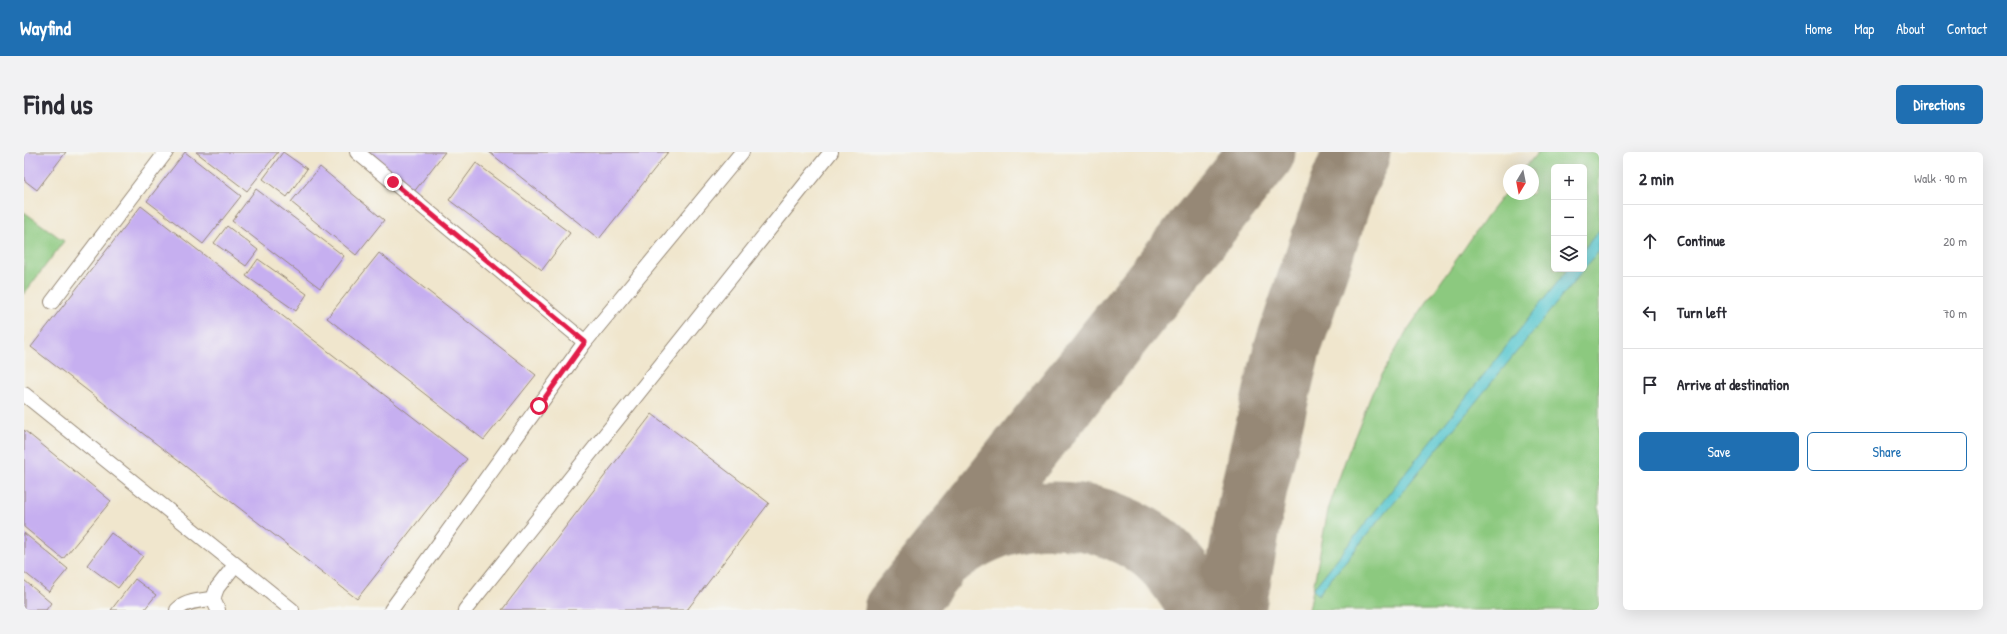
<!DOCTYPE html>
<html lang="en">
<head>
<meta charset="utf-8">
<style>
  body { margin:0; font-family:"Patrick Hand",sans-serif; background:#f2f2f3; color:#2b2b33 }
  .controls { position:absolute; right:12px; top:12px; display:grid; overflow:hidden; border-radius:6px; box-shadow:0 4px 16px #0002 }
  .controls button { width:36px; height:36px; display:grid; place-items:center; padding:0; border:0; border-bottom:1px solid #e1e1e2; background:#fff; color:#2b2b33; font:20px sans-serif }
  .compass { position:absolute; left:1479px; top:12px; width:36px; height:36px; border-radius:50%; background:#fff; box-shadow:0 4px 16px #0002; rotate:190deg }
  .stop { position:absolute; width:12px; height:12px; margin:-9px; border:3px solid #e11d48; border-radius:50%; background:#fff }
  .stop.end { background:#e11d48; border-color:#fff; box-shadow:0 1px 4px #0008 }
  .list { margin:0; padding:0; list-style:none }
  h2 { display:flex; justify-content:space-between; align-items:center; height:52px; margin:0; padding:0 16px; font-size:17px }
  h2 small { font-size:13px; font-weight:400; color:#7c7c81 }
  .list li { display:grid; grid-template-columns:26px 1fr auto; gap:12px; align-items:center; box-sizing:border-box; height:72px; padding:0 16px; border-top:1px solid #e1e1e2 }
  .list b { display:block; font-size:15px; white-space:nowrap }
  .list em { font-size:13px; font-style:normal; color:#7c7c81 }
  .actions { display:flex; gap:8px; padding:12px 16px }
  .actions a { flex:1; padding:9px 0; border:1px solid #1f6fb2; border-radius:6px; text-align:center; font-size:14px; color:#1f6fb2 }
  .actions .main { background:#1f6fb2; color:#fff }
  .icon { flex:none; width:22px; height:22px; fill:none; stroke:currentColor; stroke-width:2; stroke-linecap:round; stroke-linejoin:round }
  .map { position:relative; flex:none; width:1575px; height:458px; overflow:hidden; border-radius:6px }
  header { display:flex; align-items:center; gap:24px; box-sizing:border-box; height:56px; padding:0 20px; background:#1f6fb2; color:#fff }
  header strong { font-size:19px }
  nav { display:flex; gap:22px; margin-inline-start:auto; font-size:14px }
  .intro { display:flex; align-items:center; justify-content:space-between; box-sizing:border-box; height:96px; padding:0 24px }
  h1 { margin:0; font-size:28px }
  .button { padding:10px 18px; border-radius:6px; background:#1f6fb2; color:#fff; font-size:14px; font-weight:700 }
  main { display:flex; gap:24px; padding:0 24px }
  aside { flex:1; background:#fff; border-radius:6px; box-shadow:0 4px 16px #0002 }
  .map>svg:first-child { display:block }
  .green { fill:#8cc97f; stroke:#647a4e; fill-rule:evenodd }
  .water { fill:#5ac7cf; stroke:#4a7876 }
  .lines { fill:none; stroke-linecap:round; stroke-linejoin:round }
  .taxiway { stroke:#968876; stroke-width:67 }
  .building { fill:#c6aff0 }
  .service-casing { stroke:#968876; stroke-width:16 }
  .service { stroke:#fff; stroke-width:14 }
  .route { stroke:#e11d48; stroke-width:5 }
</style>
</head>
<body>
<header>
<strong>Wayfind</strong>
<nav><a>Home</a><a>Map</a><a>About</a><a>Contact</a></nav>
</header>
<div class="intro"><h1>Find us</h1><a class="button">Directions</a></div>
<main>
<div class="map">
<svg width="1575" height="458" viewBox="0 0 1575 458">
  <rect width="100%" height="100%" fill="#f6f6f2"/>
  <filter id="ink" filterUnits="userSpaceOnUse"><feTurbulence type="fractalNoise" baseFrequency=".025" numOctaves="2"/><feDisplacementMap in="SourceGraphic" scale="8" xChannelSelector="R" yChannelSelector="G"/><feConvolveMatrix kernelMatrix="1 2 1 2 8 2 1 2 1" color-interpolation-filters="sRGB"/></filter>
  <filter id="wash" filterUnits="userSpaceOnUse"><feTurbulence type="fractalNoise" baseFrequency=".012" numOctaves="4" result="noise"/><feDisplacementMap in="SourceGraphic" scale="16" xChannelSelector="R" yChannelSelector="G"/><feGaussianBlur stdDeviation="0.9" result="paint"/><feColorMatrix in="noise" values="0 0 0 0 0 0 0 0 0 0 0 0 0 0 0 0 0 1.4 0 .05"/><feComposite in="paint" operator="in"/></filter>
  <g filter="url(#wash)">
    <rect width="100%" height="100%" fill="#f0e6cd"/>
    <g class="green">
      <path d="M 1514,0 L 1575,0 L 1575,458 L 1285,458 L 1304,358 L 1321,309 L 1348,241 L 1382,180 L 1462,65 L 1485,36 L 1485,42 L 1509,42 L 1509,18 L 1499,18 ZM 1530,15 L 1560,15 L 1560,117 L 1530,117 Z"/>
      <polygon points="0,60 40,89 0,142"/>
    </g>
    <polygon class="water" points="1575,78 1575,99 1294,443 1289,437 1544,117 1560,117 1560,97"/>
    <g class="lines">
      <g class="taxiway">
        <path d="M 924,399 C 985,353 1064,351 1128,394 C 1149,409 1166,436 1179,458"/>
        <polyline points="873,458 1238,0"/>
        <polyline points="1208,458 1230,336 1263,198 1318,36 1333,0"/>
      </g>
    </g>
    <g id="blocks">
      <g class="building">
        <polygon points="0,0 42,0 13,38 0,28"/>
        <polygon points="161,0 217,44 179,92 123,49"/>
        <polygon points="172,0 254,0 223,39"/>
        <polygon points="259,0 283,17 263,45 239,27"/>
        <polygon points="336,0 421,0 389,41"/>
        <polygon points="465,0 644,0 575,87"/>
        <polygon points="452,11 546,81 518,118 425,48"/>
        <polygon points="296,15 360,68 332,103 267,50"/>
        <polygon points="232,37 320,104 296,136 208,69"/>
        <polygon points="117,54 443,307 333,447 7,195"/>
        <polygon points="203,74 234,98 222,114 190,91"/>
        <polygon points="355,101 512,223 460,288 303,166"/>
        <polygon points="234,107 283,142 272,159 222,124"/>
        <polygon points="628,262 745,351 663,458 478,458"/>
        <polygon points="0,278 87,349 39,407 0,375"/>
        <polygon points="0,381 44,417 25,440 0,420"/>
        <polygon points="87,381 119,404 94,436 63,413"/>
        <polygon points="111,427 132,443 120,458 87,458"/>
        <polygon points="0,428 27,451 22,458 0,458"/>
      </g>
    </g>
  </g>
  <g filter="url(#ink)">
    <use href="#blocks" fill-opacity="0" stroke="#968876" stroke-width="1"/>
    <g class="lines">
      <defs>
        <g id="service">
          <polyline points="333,0 561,190"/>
          <polyline points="28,150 142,0"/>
          <polyline points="0,242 268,458"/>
          <path d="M 153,458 C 161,449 178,448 189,447"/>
          <polyline points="194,458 189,447 193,436 211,413"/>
          <polyline points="367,458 561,190 718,0"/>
          <polyline points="441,458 807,0"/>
        </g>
      </defs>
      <use href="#service" class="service-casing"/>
      <use href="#service" class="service"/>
    </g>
  </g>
  <g class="lines" filter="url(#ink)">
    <polyline class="route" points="369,30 561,190 515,254"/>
  </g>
</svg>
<div class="controls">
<button>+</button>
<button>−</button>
<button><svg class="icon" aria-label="layers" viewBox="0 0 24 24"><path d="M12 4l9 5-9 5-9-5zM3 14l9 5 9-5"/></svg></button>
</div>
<svg class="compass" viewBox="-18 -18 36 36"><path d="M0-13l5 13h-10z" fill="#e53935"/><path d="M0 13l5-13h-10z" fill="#7c7c81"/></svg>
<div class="stop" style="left:515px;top:254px"></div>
<div class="stop end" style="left:369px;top:30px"></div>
</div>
<aside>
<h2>2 min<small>Walk · 90 m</small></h2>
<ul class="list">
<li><svg class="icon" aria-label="ahead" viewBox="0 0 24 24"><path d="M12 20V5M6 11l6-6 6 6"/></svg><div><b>Continue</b></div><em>20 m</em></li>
<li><svg class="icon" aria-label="left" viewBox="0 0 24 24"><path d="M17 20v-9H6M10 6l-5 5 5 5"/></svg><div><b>Turn left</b></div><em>70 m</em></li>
<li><svg class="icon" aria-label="arrive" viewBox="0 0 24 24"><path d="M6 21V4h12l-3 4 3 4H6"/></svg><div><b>Arrive at destination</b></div></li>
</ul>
<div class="actions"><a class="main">Save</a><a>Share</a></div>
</aside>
</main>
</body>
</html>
